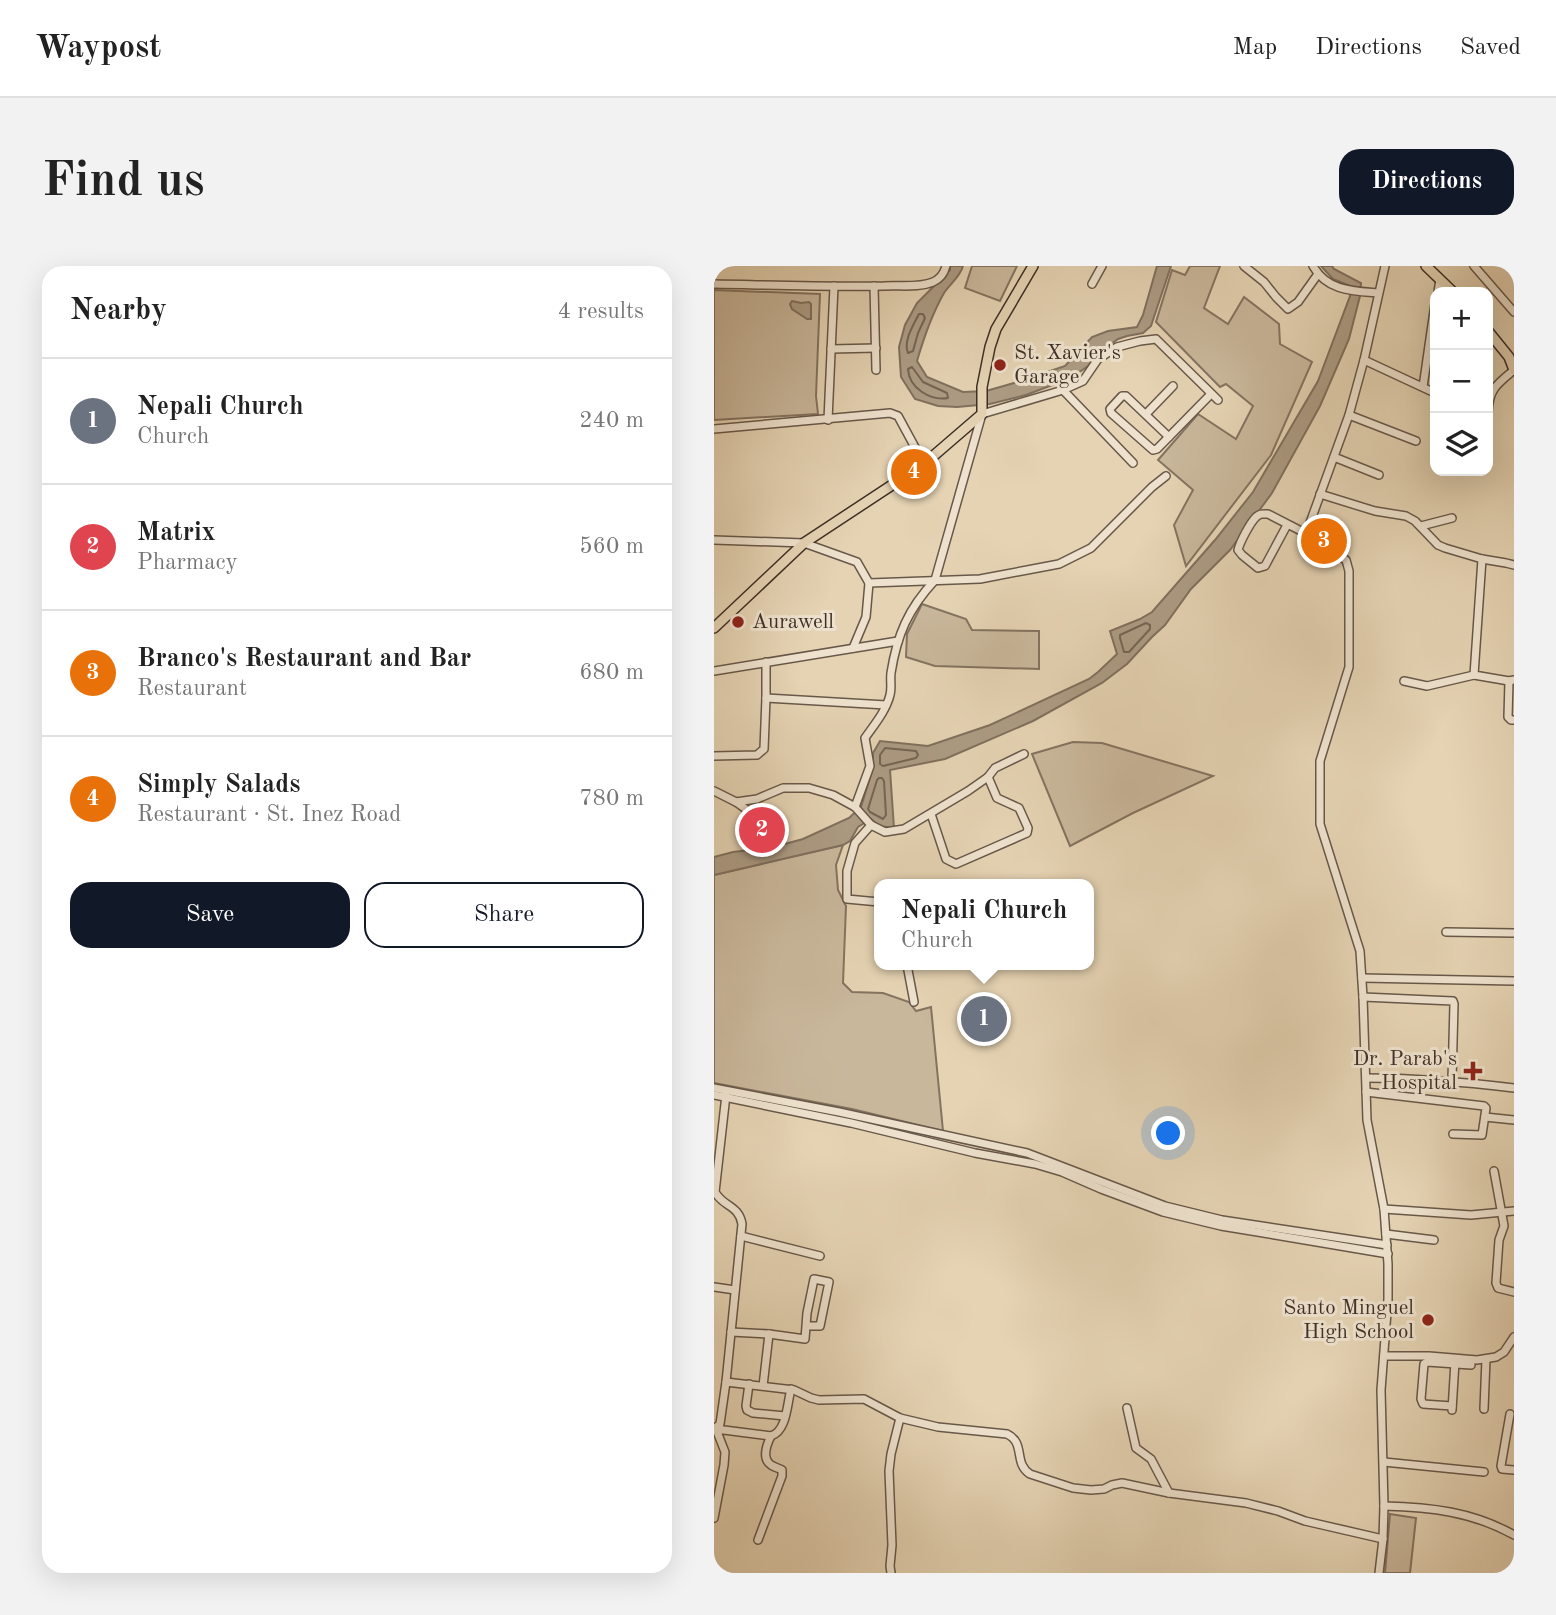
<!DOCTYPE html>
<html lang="en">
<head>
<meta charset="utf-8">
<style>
  body { margin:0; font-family:"Old Standard TT",serif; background:#f2f2f2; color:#222 }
  .controls { position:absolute; right:21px; top:21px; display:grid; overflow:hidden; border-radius:14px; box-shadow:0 7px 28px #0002 }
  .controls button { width:63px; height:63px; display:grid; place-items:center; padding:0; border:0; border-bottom:2px solid #e0e0e0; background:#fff; color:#222; font:35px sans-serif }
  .you { position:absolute; left:455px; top:868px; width:24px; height:24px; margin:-18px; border:5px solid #fff; border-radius:50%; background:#1a73e8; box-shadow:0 0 0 10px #1a73e833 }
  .badge { display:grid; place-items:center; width:46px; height:46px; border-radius:50%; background:#111827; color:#fff; font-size:23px; font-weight:700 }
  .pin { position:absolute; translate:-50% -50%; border:4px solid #fff; box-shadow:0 2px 7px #0006 }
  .popup { position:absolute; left:160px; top:613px; width:220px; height:91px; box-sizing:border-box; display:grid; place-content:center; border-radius:14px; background:#fff; filter:drop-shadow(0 2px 5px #0005); font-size:23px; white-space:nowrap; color:#767676 }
  .popup b { font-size:26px; color:#222 }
  .popup::after { content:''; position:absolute; left:50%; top:100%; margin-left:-14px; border:14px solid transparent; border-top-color:#fff }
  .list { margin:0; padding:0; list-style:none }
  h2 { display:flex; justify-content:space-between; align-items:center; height:91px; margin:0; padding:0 28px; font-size:30px }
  h2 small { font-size:23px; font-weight:400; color:#767676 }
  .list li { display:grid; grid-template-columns:46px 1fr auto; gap:21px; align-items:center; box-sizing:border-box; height:126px; padding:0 28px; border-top:2px solid #e0e0e0 }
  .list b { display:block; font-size:26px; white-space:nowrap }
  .list p { margin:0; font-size:23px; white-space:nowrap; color:#767676 }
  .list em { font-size:23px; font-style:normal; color:#767676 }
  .actions { display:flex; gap:14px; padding:21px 28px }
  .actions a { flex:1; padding:16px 0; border:2px solid #111827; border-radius:21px; text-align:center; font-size:24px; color:#111827 }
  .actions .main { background:#111827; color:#fff }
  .icon { flex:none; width:38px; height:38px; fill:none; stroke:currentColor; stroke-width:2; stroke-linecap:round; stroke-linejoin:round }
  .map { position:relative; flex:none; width:800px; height:1307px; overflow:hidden; border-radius:21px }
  header { display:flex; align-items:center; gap:42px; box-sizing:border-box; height:98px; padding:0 35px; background:#fff; border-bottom:2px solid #e0e0e0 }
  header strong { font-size:33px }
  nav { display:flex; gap:38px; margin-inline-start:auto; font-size:24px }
  .intro { display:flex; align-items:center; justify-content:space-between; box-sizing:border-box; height:168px; padding:0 42px }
  h1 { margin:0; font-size:49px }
  .button { padding:18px 32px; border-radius:21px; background:#111827; color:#fff; font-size:24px; font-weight:700 }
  main { display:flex; gap:42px; padding:0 42px }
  aside { flex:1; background:#fff; border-radius:21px; box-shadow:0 7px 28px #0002 }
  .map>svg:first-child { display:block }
  .green { fill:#c9b79b; stroke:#847360; stroke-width:2 }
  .water { fill:#ac9b83; stroke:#80705e; stroke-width:2 }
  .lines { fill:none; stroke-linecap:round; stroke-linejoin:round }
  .shore { stroke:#756554; stroke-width:2 }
  .minor-casing { stroke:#685849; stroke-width:10 }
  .major-casing { stroke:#3e2f26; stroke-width:12 }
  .minor { stroke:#eee2ce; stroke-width:7 }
  .major { stroke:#e5d3b3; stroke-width:9 }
  .poi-dot { fill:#8f2418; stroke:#eee2ce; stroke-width:2.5 }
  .labels { text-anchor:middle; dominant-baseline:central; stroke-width:6; stroke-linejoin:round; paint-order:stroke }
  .poi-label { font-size:21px; fill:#3e2f26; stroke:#eee2ce; text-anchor:start }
</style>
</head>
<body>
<header>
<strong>Waypost</strong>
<nav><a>Map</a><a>Directions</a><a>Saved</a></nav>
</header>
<div class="intro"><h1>Find us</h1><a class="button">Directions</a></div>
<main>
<aside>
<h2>Nearby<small>4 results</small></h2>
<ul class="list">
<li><span class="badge" style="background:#6b7280">1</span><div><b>Nepali Church</b><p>Church</p></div><em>240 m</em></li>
<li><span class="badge" style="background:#e0444e">2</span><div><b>Matrix</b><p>Pharmacy</p></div><em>560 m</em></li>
<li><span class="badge" style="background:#e8710a">3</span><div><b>Branco's Restaurant and Bar</b><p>Restaurant</p></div><em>680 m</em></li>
<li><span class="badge" style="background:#e8710a">4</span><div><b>Simply Salads</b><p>Restaurant · St. Inez Road</p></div><em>780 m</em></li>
</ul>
<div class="actions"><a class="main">Save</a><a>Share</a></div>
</aside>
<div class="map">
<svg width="800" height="1307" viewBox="0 0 800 1307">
  <rect width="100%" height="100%" fill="#e5d3b3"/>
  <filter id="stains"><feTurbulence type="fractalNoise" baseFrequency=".00286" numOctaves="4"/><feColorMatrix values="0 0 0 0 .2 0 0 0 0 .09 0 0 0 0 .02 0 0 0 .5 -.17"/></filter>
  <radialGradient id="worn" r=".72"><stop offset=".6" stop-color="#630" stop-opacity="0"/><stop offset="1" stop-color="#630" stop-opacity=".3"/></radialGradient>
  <g class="green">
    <polygon points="258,0 303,0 286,35 251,22"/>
    <polygon points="476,0 506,0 490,42 514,58 530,31 565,58 566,78 598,96 557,189 472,300 460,259 479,224 444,194 484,148 522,173 539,140 512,118 506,121 442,56 458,4 471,9"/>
    <polygon points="0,24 106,28 102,130 104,148 0,154"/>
    <polygon points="208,338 252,353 258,364 325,365 325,403 221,400 192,391 193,368"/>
    <polygon points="359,476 388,477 499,510 419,547 356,580 318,488"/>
    <polygon points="129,579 122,599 124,624 132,640 129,717 138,726 169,727 195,736 202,745 217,741 229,865 138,843 0,817 0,609"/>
    <polygon points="676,1248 702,1252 696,1307 671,1307"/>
  </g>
  <g class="water">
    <path d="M 236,0 L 249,0 C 246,11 236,18 230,27 C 218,48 210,71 203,95 L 213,111 L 249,126 L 272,125 L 307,115 L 351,100 L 378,71 L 394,65 L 423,61 L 429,49 L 443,0 L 457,0 L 437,60 L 429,67 L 413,70 L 404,73 L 387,86 L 374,100 L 357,112 L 312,129 L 276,138 L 243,141 L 224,140 L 201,133 L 187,111 L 185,81 L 191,59 L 203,37 L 236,4 Z"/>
    <polygon points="607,0 618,0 620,3 647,17 646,30 635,73 606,140 558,227 516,284 477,323 451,359 438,371 413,398 388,417 319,455 231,493 176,504 180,562 165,560 157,553 144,561 136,575 129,579 0,609 0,591 19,586 60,581 89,573 135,552 147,541 159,502 159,487 166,475 214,480 276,459 375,413 384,406 403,388 396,365 426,353 438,346 501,274 539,226 604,115 636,30 636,20 619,13"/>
    <polygon points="78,35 87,37 95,36 97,38 97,53 93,53 78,43 76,38"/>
  </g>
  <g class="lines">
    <g class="shore">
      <path d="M 205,48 L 209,48 L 211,52 L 204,67 L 199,85 L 194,87 C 189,76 199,59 205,48 Z"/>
      <path d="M 198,101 L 209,116 L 233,127 L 234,132 C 216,135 195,122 194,103 Z"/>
      <polygon points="432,357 436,359 436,363 415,386 410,386 406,372 406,369"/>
      <polygon points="171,482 202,485 204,489 202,492 169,500 166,498 166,489"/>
      <polygon points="165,512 168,512 170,515 172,549 169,553 156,546 154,543 163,514"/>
    </g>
    <defs>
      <g id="minor">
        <polyline points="530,0 550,16 562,31 574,43 584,36 604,8"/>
        <path d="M 599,0 C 613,25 639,25 664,27"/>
        <polyline points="760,0 800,46"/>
        <path d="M 0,18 C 57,19 113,21 170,20 C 185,19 205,22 219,16 C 226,13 230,8 232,0"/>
        <polyline points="378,18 388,0"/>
        <polyline points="160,20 162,104"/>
        <polyline points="724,26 726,13"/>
        <polyline points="117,83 162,82"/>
        <polyline points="650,94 721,127"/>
        <polyline points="709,121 721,38"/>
        <polyline points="349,124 369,115 384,93 403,81 426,75 442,73 504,134"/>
        <path d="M 774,146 C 775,123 783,118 800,104"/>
        <polyline points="432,148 459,120"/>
        <polyline points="635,149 702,175"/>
        <polyline points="114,154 120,20"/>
        <polyline points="0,163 176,147 184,150 210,198"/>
        <polyline points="455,171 412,130 408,130 396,143 397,147 439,184 443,183 497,128"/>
        <polyline points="620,191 665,209"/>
        <polyline points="606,228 661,245 692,250 701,255 724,279 731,282 768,293 792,297 800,299"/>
        <path d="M 573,259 L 551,300 L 544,302 L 528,289 L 524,284 C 526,276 536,257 542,251 C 547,247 548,248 554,248 L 593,268"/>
        <polyline points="707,260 738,252"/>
        <polyline points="0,274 90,277 143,296 155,317 152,351 139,382"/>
        <polyline points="768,293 760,409 795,415 800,414"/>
        <polyline points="155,317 266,313 345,298 377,282 438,221 452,210"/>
        <polyline points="0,405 184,375"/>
        <polyline points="690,415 713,420 760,409"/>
        <polyline points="795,415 794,451 797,454 800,454"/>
        <polyline points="52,432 172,439"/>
        <polyline points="0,490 43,489 50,483 52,432 52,396"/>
        <polyline points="0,525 22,536 43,533 69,522 95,522 119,529 141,541 157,559 171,566 190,563 254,525 274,511 281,502 310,488"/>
        <polyline points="22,536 68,569"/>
        <path d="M 141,541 L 156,500 L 151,472 C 160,459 172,445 176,429 C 178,422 176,415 177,407 C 183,369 194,343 221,314 L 268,148 L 349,124 L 419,197"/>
        <polyline points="217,548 232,593 242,598 313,567 314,562 305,542 283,532 274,511"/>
        <polyline points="157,559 141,577 133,605 133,633 165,636"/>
        <polyline points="732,666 800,667"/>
        <polyline points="193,699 200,736"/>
        <polyline points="648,712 800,715"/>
        <polyline points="649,731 739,735 740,738 738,814"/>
        <path d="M 652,812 C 702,812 750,816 800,822"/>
        <polyline points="0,822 125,846 313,887 451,940 508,954 673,979"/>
        <polyline points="652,826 770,840 772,842 768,869 739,868"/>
        <polyline points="0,829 137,857 261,887 321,898 348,906 387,923 449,946 507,960 674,988"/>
        <path d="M 12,829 L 1,926 C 9,941 25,939 28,958 L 12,1116"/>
        <polyline points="771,851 800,854"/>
        <polyline points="780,905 790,960 785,974 782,1017 784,1022 800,1026"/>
        <polyline points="670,943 757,949 800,945"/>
        <polyline points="672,968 720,974"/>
        <polyline points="27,970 106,990"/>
        <polyline points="0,1021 21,1024"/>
        <polyline points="17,1066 55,1068 91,1073 93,1047 100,1013 115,1016 106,1060 92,1060"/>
        <polyline points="670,1090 715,1090 763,1094 782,1091 790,1086 800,1071"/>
        <polyline points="35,1118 32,1140 33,1144 39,1147 71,1150"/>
        <polyline points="49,1120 55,1068"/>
        <polyline points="738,1140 709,1138 707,1133 710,1098 713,1096 757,1099"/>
        <polyline points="413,1142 422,1182 437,1193 455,1227"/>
        <polyline points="770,1143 772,1093"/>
        <polyline points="738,1144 741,1096"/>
        <polyline points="796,1148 787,1200 788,1203 800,1204"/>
        <path d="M 0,1163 L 6,1158 L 12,1116 L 80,1124 L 97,1132 L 105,1134 L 150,1133 L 186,1152 L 224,1161 L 293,1168 C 312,1177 299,1197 316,1208 L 359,1222 L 377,1224 L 390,1223 L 398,1219 L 408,1217 L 455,1227 L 532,1237 L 564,1245 L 591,1255 L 669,1273"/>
        <polyline points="670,1196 770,1206"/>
        <path d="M 670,1240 C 717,1241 759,1246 800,1269"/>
        <path d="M 0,1252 L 10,1199 L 11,1186 L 2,1163 L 57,1170 C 73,1165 73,1138 77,1123"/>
        <path d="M 44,1274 L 68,1210 L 68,1204 C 64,1202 60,1201 57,1199 C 47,1192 53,1178 57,1170"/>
        <polyline points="177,1307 176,1300 178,1279 175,1205 177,1188 186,1152"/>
        <polyline points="665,1307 669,1273 670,1240 667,1124 674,1033 674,998 670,943 653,854 649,731 646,685 606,558 606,495 635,401 635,305 632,294 594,274 593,265 635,149 650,94 671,0"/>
      </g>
      <g id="major">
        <polyline points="712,0 739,26"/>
        <polyline points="774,65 795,91 800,104"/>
        <polyline points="0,362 90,277 210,198 268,148 268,121 276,81 282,63 319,0"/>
      </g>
    </defs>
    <use href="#minor" class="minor-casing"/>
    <use href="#major" class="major-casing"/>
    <use href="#minor" class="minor"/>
    <use href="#major" class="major"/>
  </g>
  <g class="poi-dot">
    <circle cx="286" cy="99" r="7"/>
    <circle cx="24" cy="356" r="7"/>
    <path d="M755.5 794.5h7v7h7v7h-7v7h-7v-7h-7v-7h7z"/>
    <circle cx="714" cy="1054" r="7"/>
  </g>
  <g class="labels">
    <g class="poi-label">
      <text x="300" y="87">St. Xavier's<tspan x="300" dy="24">Garage</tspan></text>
      <text x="38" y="356">Aurawell</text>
      <text x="743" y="793" text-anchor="end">Dr. Parab's<tspan x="743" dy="24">Hospital</tspan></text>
      <text x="700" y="1042" text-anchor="end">Santo Minguel<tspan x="700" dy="24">High School</tspan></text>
    </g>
  </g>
  <rect width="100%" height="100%" filter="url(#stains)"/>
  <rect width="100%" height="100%" fill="url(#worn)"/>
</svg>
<div class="controls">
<button>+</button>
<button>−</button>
<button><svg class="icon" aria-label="layers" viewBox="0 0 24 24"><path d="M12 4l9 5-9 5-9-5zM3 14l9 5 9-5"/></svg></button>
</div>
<div class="you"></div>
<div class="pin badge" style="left:270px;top:753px;background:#6b7280">1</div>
<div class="popup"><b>Nepali Church</b>Church</div>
<div class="pin badge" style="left:48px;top:564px;background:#e0444e">2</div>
<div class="pin badge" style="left:610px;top:275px;background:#e8710a">3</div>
<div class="pin badge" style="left:200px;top:206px;background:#e8710a">4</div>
</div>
</main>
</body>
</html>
